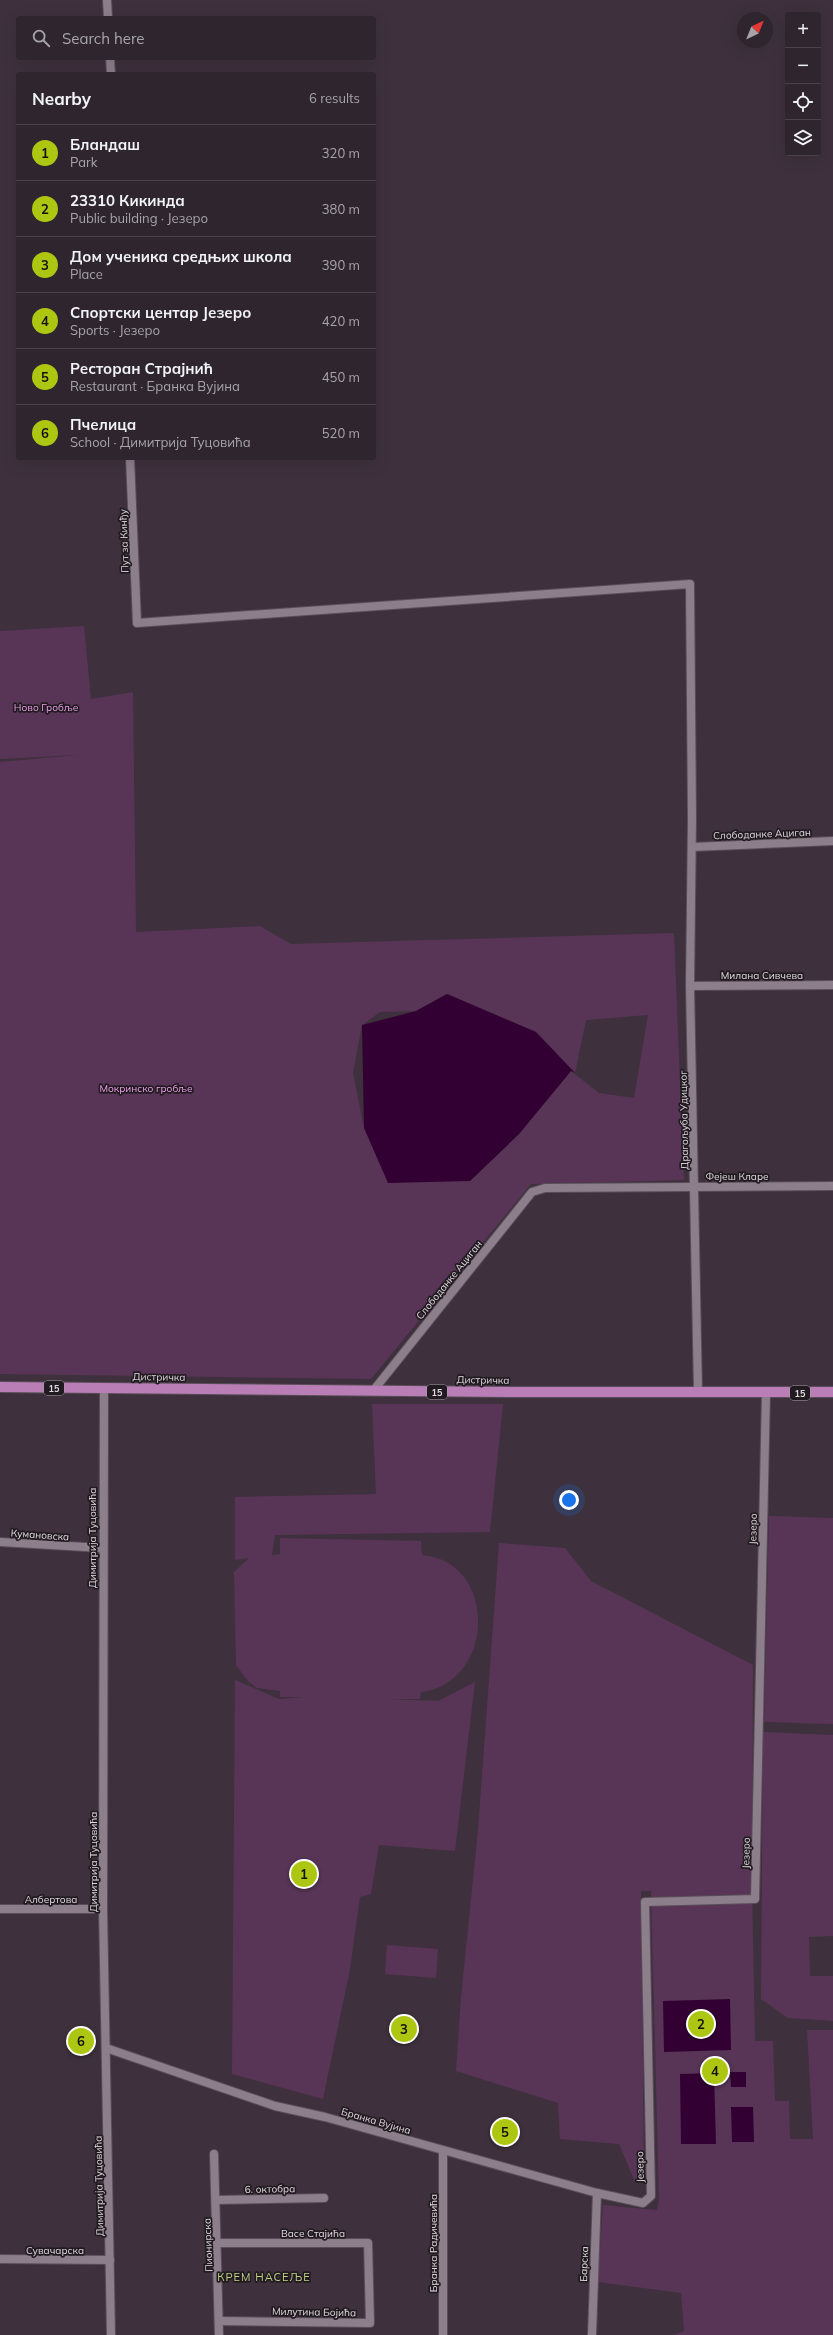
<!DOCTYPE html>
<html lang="en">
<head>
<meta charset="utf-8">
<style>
  body { margin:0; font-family:Mulish,sans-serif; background:#362d36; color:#f1f3f6 }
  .controls { position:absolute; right:12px; top:12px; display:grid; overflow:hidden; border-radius:4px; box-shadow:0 4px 16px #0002 }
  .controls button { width:36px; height:36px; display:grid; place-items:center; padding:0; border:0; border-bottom:1px solid #49424a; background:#2e252e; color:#f1f3f6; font:20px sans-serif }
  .compass { position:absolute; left:737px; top:12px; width:36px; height:36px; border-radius:50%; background:#2e252e; box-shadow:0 4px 16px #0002; rotate:43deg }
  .you { position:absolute; left:569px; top:1500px; width:14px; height:14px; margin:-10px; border:3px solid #fff; border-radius:50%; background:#1a73e8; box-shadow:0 0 0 6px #1a73e833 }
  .badge { display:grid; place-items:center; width:26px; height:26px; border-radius:50%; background:#acc611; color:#111; font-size:13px; font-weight:700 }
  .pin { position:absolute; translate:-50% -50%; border:2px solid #fff; box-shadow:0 1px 4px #0006 }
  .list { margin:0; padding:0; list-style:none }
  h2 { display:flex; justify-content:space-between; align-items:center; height:52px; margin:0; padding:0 16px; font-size:17px }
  h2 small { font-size:13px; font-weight:400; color:#a7a5aa }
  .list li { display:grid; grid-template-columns:26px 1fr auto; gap:12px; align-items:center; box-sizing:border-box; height:56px; padding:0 16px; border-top:1px solid #49424a }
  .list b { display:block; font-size:15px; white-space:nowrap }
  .list p { margin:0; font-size:13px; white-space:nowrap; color:#a7a5aa }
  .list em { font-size:13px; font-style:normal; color:#a7a5aa }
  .icon { flex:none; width:22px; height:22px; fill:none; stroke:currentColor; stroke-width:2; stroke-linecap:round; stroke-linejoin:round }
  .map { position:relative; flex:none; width:833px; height:2335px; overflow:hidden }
  .search { position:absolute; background:#2e252e; box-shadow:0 4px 16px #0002; left:16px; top:16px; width:360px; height:44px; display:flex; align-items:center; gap:10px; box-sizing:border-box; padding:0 14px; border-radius:4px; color:#a7a5aa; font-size:15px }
  .panel { position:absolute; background:#2e252e; box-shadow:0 4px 16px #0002; left:16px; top:72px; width:360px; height:388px; border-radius:4px }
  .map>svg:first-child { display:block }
  .green { fill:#583556; fill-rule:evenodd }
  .water { fill:#303 }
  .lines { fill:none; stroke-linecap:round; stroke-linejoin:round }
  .street-casing { stroke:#594e58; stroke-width:10 }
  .primary-casing { stroke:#594e58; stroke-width:12 }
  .street { stroke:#8d7e8c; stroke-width:8 }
  .primary { stroke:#b97eb6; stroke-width:10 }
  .labels { text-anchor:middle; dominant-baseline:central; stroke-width:3.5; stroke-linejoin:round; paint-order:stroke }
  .shield { fill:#211b21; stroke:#a79fa6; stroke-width:1 }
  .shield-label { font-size:9px; font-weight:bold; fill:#e0d7df }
  .street-label { font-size:10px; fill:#e0d7df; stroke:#211b21 }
  .park-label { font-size:10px; fill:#ef9fea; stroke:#211b21 }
  .neighbourhood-label { font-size:11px; letter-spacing:1px; fill:#c1d287; stroke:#211b21 }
</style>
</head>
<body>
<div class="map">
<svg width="833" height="2335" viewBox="0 0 833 2335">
  <rect width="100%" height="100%" fill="#3e313d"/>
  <g class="green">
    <path d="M 84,626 L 91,699 L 133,692 L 136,932 L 260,926 L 291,944 L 674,933 L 684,1180 L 531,1184 L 371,1379 L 0,1374 L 0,762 L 77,755 L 0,759 L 0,631 ZM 447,994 L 536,1032 L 575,1073 L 586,1020 L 648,1015 L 634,1098 L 599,1093 L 571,1071 L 519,1134 L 470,1181 L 364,1128 L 353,1073 L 362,1025 L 380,1012 L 416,1011 Z"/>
    <path d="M 372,1404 L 503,1404 L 490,1532 L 275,1535 L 272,1555 L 280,1554 L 280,1538 L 421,1541 L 422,1555 C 498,1561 496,1683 421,1692 L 420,1699 L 387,1699 L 438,1701 L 475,1682 L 455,1851 L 379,1845 L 371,1894 L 360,1897 L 350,1969 L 323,2099 L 232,2074 L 235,1680 L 279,1699 L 304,1697 L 280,1697 L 280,1691 L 257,1688 L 248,1681 L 236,1665 L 234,1572 L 249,1558 L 235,1560 L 235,1497 L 376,1494 Z"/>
    <polygon points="769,1516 833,1518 833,1724 764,1722"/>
    <polygon points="499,1543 565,1548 591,1581 753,1665 752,1887 755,2041 773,2041 775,2101 789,2101 790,2139 813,2139 807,2030 833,2030 833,2335 674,2335 684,2331 681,2293 598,2282 603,2205 657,2210 659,2200 651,1891 641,1891 644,2180 635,2182 619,2144 560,2139 558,2103 456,2071 461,1997 478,1830"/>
    <polygon points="763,1732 833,1735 833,1936 809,1937 810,1976 833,1976 833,2021 788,2018 761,1999"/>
    <polygon points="387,1945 438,1949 436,1978 385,1974"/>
  </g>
  <g class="water">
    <polygon points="447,994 536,1032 575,1073 571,1071 519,1134 470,1181 388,1183 364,1128 362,1025 416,1011"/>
    <polygon points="730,1999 731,2050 664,2052 663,2001"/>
    <polygon points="730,2072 746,2072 746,2087 731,2087"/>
    <polygon points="714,2073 716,2144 681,2144 680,2074"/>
    <polygon points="731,2107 753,2107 754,2142 732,2142"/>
  </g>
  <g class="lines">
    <defs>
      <g id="street">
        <polyline points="107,0 108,18"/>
        <polyline points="110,58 111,74"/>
        <polyline points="130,458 137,623 690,584 692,818 690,986 698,1392"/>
        <polyline points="692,847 833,841"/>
        <polyline points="690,986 833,985"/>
        <polyline points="104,1388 103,1909 111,2335"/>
        <polyline points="373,1391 532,1192 545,1188 833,1186"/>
        <polyline points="0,1542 102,1548"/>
        <polyline points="0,1909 103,1909"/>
        <polyline points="106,2048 275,2106 325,2117 597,2193 643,2203 651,2196 645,1902 755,1899 766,1393"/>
        <polyline points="214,2154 219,2335"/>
        <polyline points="216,2200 324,2198"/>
        <polyline points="218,2243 368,2243 370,2323 219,2321"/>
        <polyline points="0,2259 110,2260"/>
        <polyline points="443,2335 443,2151"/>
        <polyline points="592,2335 597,2193"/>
      </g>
      <polyline id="primary" points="0,1387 509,1392 833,1392"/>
    </defs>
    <use href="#street" class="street-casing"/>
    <use href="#primary" class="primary-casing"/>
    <use href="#street" class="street"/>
    <use href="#primary" class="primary"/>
  </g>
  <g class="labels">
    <g class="shield">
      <rect x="44" y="1381" width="20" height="14" rx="3"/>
      <rect x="427" y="1385" width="20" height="14" rx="3"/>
      <rect x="790" y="1386" width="20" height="14" rx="3"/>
    </g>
    <g class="shield-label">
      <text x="54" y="1388">15</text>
      <text x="437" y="1392">15</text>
      <text x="800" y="1393">15</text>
    </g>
    <g class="street-label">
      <text transform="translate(124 541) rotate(-92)">Пут за Кинђу</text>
      <text transform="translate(762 834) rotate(-2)">Слободанке Ациган</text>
      <text x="762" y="975">Милана Сивчева</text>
      <text transform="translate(684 1120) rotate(-91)">Драгољуба Удицког</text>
      <text x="737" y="1176">Фејеш Кларе</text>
      <text transform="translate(449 1280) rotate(-51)">Слободанке Ациган</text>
      <text transform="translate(159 1377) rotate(1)">Дистричка</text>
      <text transform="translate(483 1380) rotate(1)">Дистричка</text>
      <text transform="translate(753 1529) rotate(-89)">Језеро</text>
      <text transform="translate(40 1535) rotate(4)">Кумановска</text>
      <text transform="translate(92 1538) rotate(-90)">Димитрија Туцовића</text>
      <text transform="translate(746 1853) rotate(-89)">Језеро</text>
      <text transform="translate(93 1862) rotate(-90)">Димитрија Туцовића</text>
      <text x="51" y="1899">Албертова</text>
      <text transform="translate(376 2121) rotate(16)">Бранка Вујина</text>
      <text transform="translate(640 2167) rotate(-91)">Језеро</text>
      <text transform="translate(99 2186) rotate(-91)">Димитрија Туцовића</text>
      <text transform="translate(270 2189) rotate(-1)">6. октобра</text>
      <text x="313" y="2233">Васе Стајића</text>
      <text transform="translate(433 2243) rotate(-90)">Бранка Радичевића</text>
      <text transform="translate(208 2245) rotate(-92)">Пионирска</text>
      <text x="55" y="2250">Сувачарска</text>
      <text transform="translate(584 2264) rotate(-88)">Барска</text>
      <text transform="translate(314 2312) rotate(1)">Милутина Бојића</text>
    </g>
    <g class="park-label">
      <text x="46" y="707">Ново Гробље</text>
      <text x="146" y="1088">Мокринско гробље</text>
    </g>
    <g class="neighbourhood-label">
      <text x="264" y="2277">КРЕМ НАСЕЉЕ</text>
    </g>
  </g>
</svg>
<div class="controls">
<button>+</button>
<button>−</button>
<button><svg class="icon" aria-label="locate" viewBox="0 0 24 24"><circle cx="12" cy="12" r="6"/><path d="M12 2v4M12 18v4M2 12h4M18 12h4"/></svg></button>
<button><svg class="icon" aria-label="layers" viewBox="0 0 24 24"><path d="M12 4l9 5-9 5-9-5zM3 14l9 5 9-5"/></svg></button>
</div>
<svg class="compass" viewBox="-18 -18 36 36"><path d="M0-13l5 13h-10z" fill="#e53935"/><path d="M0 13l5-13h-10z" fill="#a7a5aa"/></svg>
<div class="you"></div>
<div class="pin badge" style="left:304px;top:1874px">1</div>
<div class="pin badge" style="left:701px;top:2024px">2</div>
<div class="pin badge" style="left:404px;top:2029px">3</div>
<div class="pin badge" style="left:715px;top:2071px">4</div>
<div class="pin badge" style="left:505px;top:2132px">5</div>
<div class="pin badge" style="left:81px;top:2041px">6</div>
<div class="search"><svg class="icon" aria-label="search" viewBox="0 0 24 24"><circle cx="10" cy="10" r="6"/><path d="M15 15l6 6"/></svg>Search here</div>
<section class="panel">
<h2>Nearby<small>6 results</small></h2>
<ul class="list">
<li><span class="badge">1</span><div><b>Бландаш</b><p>Park</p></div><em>320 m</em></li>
<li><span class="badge">2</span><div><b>23310 Кикинда</b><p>Public building · Језеро</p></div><em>380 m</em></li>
<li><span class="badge">3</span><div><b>Дом ученика средњих школа</b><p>Place</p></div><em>390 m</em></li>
<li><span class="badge">4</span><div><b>Спортски центар Језеро</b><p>Sports · Језеро</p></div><em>420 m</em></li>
<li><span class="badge">5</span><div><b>Ресторан Страјнић</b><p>Restaurant · Бранка Вујина</p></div><em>450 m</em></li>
<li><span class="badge">6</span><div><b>Пчелица</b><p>School · Димитрија Туцовића</p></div><em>520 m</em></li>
</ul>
</section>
</div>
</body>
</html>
